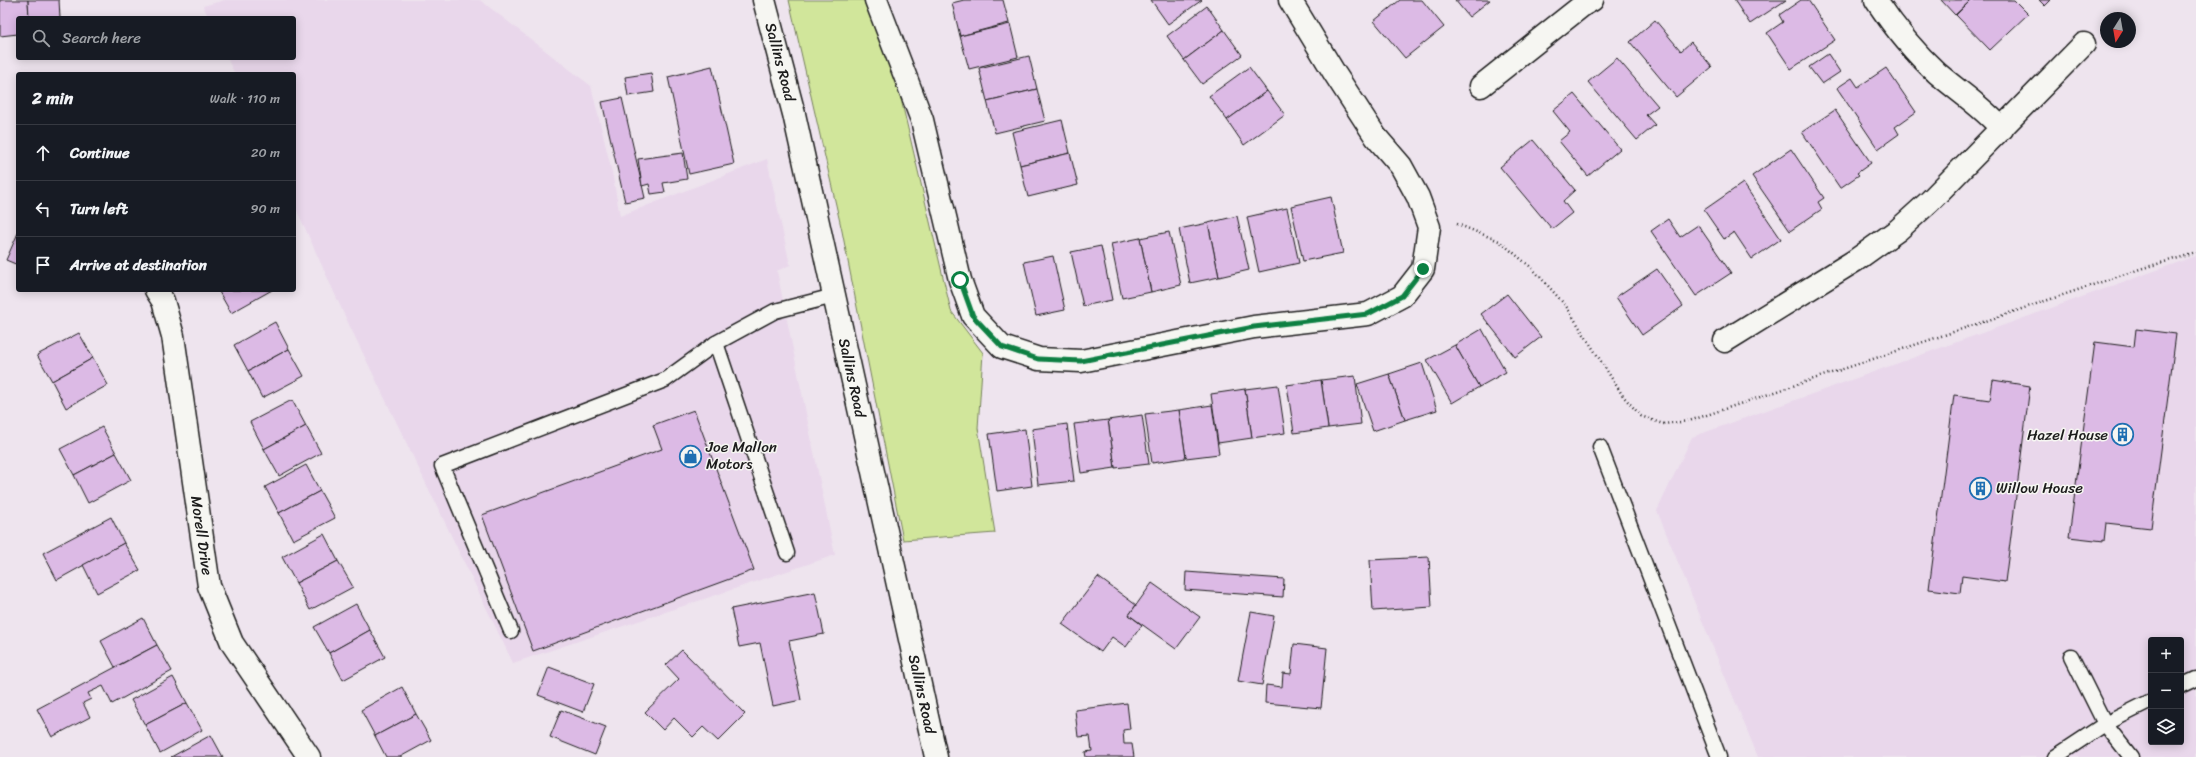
<!DOCTYPE html>
<html lang="en">
<head>
<meta charset="utf-8">
<style>
  body { margin:0; font-family:Sriracha,sans-serif; background:#242831; color:#f1f3f6 }
  .controls { position:absolute; right:12px; bottom:12px; display:grid; overflow:hidden; border-radius:4px; box-shadow:0 2px 10px #0003 }
  .controls button { width:36px; height:36px; display:grid; place-items:center; padding:0; border:0; border-bottom:1px solid #363941; background:#171b24; color:#f1f3f6; font:20px sans-serif }
  .compass { position:absolute; left:2100px; top:12px; width:36px; height:36px; border-radius:50%; background:#171b24; box-shadow:0 2px 10px #0003; rotate:191deg }
  .stop { position:absolute; width:12px; height:12px; margin:-9px; border:3px solid #0b8043; border-radius:50%; background:#fff }
  .stop.end { background:#0b8043; border-color:#fff; box-shadow:0 1px 4px #0008 }
  .list { margin:0; padding:0; list-style:none }
  h2 { display:flex; justify-content:space-between; align-items:center; height:52px; margin:0; padding:0 16px; font-size:17px }
  h2 small { font-size:13px; font-weight:400; color:#9ea1a6 }
  .list li { display:grid; grid-template-columns:26px 1fr auto; gap:12px; align-items:center; box-sizing:border-box; height:56px; padding:0 16px; border-top:1px solid #363941 }
  .list b { display:block; font-size:15px; white-space:nowrap }
  .list em { font-size:13px; font-style:normal; color:#9ea1a6 }
  .icon { flex:none; width:22px; height:22px; fill:none; stroke:currentColor; stroke-width:2; stroke-linecap:round; stroke-linejoin:round }
  .map { position:relative; flex:none; width:2196px; height:757px; overflow:hidden }
  .search { position:absolute; background:#171b24; box-shadow:0 2px 10px #0003; left:16px; top:16px; width:280px; height:44px; display:flex; align-items:center; gap:10px; box-sizing:border-box; padding:0 14px; border-radius:4px; color:#9ea1a6; font-size:15px }
  .panel { position:absolute; background:#171b24; box-shadow:0 2px 10px #0003; left:16px; top:72px; width:280px; height:220px; border-radius:4px }
  .map>svg:first-child { display:block }
  .built { fill:#e9d7eb; fill-rule:evenodd }
  .green { fill:#d1e69b; stroke:#76815c }
  .building { fill:#dcbae5; stroke:#1c1c1c }
  .lines { fill:none; stroke-linecap:round; stroke-linejoin:round }
  .service-casing { stroke:#1c1c1c; stroke-width:17 }
  .minor-casing { stroke:#1c1c1c; stroke-width:25 }
  .secondary-casing { stroke:#1c1c1c; stroke-width:25 }
  .path { stroke:#1c1c1c; stroke-width:2.5; stroke-dasharray:1 3; stroke-linecap:butt }
  .service { stroke:#f6f6f2; stroke-width:14 }
  .minor { stroke:#f6f6f2; stroke-width:22 }
  .secondary { stroke:#f6f6f2; stroke-width:22 }
  .route { stroke:#0b8043; stroke-width:5 }
  .labels { text-anchor:middle; dominant-baseline:central; stroke-width:3; stroke-linejoin:round; paint-order:stroke }
  .street-label { font-size:15px; fill:#1c1c1c; stroke:#f6f6f2 }
  .poi-label { font-size:15px; fill:#1c1c1c; stroke:#f6f6f2; text-anchor:start }
</style>
</head>
<body>
<div class="map">
<svg width="2196" height="757" viewBox="0 0 2196 757">
  <rect width="100%" height="100%" fill="#eee4ee"/>
  <filter id="ink" filterUnits="userSpaceOnUse"><feTurbulence type="fractalNoise" baseFrequency=".025" numOctaves="2"/><feDisplacementMap in="SourceGraphic" scale="8" xChannelSelector="R" yChannelSelector="G"/><feConvolveMatrix kernelMatrix="1 2 1 2 8 2 1 2 1" color-interpolation-filters="sRGB"/></filter>
  <g filter="url(#ink)">
    <g class="built">
      <polygon points="225,0 480,0 591,86 612,172 620,216 767,159 790,265 777,271 835,555 513,663 343,312 294,204 294,74 235,74 227,58 294,58 294,18 209,18 203,6"/>
      <path d="M 2196,256 L 2196,757 L 1758,757 L 1657,511 L 1692,437 ZM 2151,640 L 2181,640 L 2181,742 L 2151,742 Z"/>
    </g>
    <polygon class="green" points="789,0 865,0 897,82 951,311 983,353 978,428 995,533 903,540 842,231"/>
    <g class="building">
      <polygon points="0,0 28,0 29,18 18,18 18,34 0,36"/>
      <polygon points="28,0 59,0 60,18 29,18"/>
      <polygon points="964,0 1003,0 1009,23 960,36 952,3"/>
      <polygon points="1151,0 1202,0 1168,24"/>
      <polygon points="1400,0 1422,0 1444,27 1405,58 1374,21"/>
      <polygon points="1455,0 1490,0 1469,17"/>
      <polygon points="1734,0 1786,0 1750,24"/>
      <polygon points="1801,0 1808,0 1835,40 1791,69 1767,33 1783,22 1779,15"/>
      <polygon points="1941,0 1971,0 1955,15"/>
      <polygon points="1971,0 2014,0 2028,14 1990,50 1956,15"/>
      <polygon points="2039,0 2051,0 2045,6"/>
      <polygon points="1207,6 1224,30 1184,60 1167,36"/>
      <polygon points="1655,20 1681,51 1691,42 1712,67 1676,97 1630,42"/>
      <polygon points="1010,24 1018,57 969,69 960,36"/>
      <polygon points="1224,30 1242,55 1202,84 1184,60"/>
      <polygon points="1828,54 1840,72 1822,84 1809,67"/>
      <polygon points="1029,56 1037,89 987,101 979,68"/>
      <polygon points="1617,58 1658,106 1646,115 1655,125 1637,140 1588,82"/>
      <polygon points="712,66 734,164 689,174 668,77"/>
      <polygon points="1249,67 1267,91 1227,120 1209,96"/>
      <polygon points="1886,68 1916,112 1895,127 1899,134 1878,149 1837,88 1852,78 1858,87"/>
      <polygon points="651,73 654,92 628,96 625,77"/>
      <polygon points="1037,89 1045,121 995,133 987,101"/>
      <polygon points="1267,91 1285,115 1244,145 1227,120"/>
      <polygon points="1574,94 1620,149 1588,176 1559,141 1570,132 1553,111"/>
      <polygon points="622,98 645,198 625,202 602,102"/>
      <polygon points="1835,110 1871,163 1857,173 1859,175 1840,188 1802,132"/>
      <polygon points="1062,120 1070,153 1020,165 1012,132"/>
      <polygon points="1533,140 1575,190 1563,201 1572,213 1552,229 1500,167"/>
      <polygon points="1791,149 1824,198 1818,202 1822,209 1790,231 1752,176"/>
      <polygon points="683,153 687,179 663,183 665,192 651,194 649,184 642,186 638,159"/>
      <polygon points="1070,153 1078,185 1028,197 1020,165"/>
      <polygon points="1743,183 1781,239 1752,259 1734,232 1724,239 1704,210"/>
      <polygon points="1331,197 1343,253 1303,261 1291,206"/>
      <polygon points="1287,208 1299,263 1259,272 1247,217"/>
      <polygon points="1237,216 1249,270 1219,277 1208,223"/>
      <polygon points="1668,219 1680,237 1698,225 1731,273 1696,296 1651,231"/>
      <polygon points="1208,223 1219,277 1190,283 1179,229"/>
      <polygon points="1169,232 1181,285 1151,292 1140,238"/>
      <polygon points="18,233 18,265 6,260"/>
      <polygon points="1140,238 1151,292 1122,298 1111,244"/>
      <polygon points="1101,246 1112,300 1083,306 1071,252"/>
      <polygon points="1053,256 1065,310 1036,316 1024,262"/>
      <polygon points="1657,269 1683,306 1642,335 1616,297"/>
      <polygon points="218,290 272,290 231,313"/>
      <polygon points="1507,294 1541,337 1515,357 1481,314"/>
      <polygon points="275,322 289,349 248,371 234,345"/>
      <polygon points="1482,329 1506,372 1479,387 1455,345"/>
      <polygon points="2136,329 2176,334 2151,528 2106,523 2104,541 2069,537 2095,342 2134,347"/>
      <polygon points="79,333 93,358 52,381 37,355"/>
      <polygon points="1455,345 1479,387 1452,403 1427,360"/>
      <polygon points="289,349 304,376 262,398 248,371"/>
      <polygon points="93,358 108,385 66,408 52,381"/>
      <polygon points="1422,363 1437,410 1405,420 1389,374"/>
      <polygon points="1389,374 1405,420 1373,431 1357,384"/>
      <polygon points="1355,376 1361,424 1328,428 1321,380"/>
      <polygon points="1321,380 1328,428 1294,433 1287,385"/>
      <polygon points="1993,380 2030,386 2005,582 1962,576 1960,593 1929,589 1954,395 1990,400"/>
      <polygon points="1278,385 1285,433 1252,438 1245,389"/>
      <polygon points="1245,389 1252,438 1218,443 1211,394"/>
      <polygon points="292,400 306,426 264,449 250,422"/>
      <polygon points="1212,405 1219,454 1186,458 1179,410"/>
      <polygon points="694,410 754,570 533,651 482,515 662,449 653,425"/>
      <polygon points="1179,410 1186,458 1152,463 1145,414"/>
      <polygon points="1142,415 1149,464 1115,468 1108,420"/>
      <polygon points="1108,420 1115,468 1081,473 1074,424"/>
      <polygon points="1067,424 1074,481 1038,485 1032,429"/>
      <polygon points="306,426 321,453 279,476 264,449"/>
      <polygon points="102,427 116,453 74,475 60,449"/>
      <polygon points="1025,429 1032,486 997,491 989,434"/>
      <polygon points="116,453 131,480 88,503 74,475"/>
      <polygon points="306,465 320,491 279,513 265,487"/>
      <polygon points="320,491 335,518 293,540 279,513"/>
      <polygon points="111,517 124,543 57,580 43,553"/>
      <polygon points="324,534 338,561 296,583 282,557"/>
      <polygon points="124,543 140,570 97,593 83,565"/>
      <polygon points="1429,557 1432,607 1373,611 1370,560"/>
      <polygon points="338,561 353,587 310,610 296,583"/>
      <polygon points="1186,572 1284,579 1283,597 1185,590"/>
      <polygon points="1098,577 1136,605 1129,615 1142,625 1126,647 1112,637 1101,652 1062,624"/>
      <polygon points="1152,583 1200,617 1176,649 1129,615"/>
      <polygon points="815,592 824,634 789,641 801,700 773,706 760,643 739,647 731,609"/>
      <polygon points="356,604 370,630 329,653 314,627"/>
      <polygon points="1251,612 1274,616 1262,685 1238,681"/>
      <polygon points="143,618 157,645 115,667 101,641"/>
      <polygon points="370,630 385,657 343,680 329,653"/>
      <polygon points="1294,644 1327,648 1321,708 1265,703 1266,685 1282,687 1283,673 1291,674"/>
      <polygon points="157,645 172,671 112,704 103,686 88,693 91,699 83,703 90,717 52,737 37,709"/>
      <polygon points="682,650 745,714 718,741 703,727 693,737 674,718 663,730 645,712 679,679 666,665"/>
      <polygon points="549,667 594,684 583,712 538,695"/>
      <polygon points="173,677 187,703 145,725 131,700"/>
      <polygon points="402,687 416,714 375,736 361,710"/>
      <polygon points="187,703 202,730 160,753 145,725"/>
      <polygon points="1127,703 1130,729 1123,730 1124,744 1132,744 1134,757 1086,757 1085,752 1092,751 1090,736 1078,737 1075,710"/>
      <polygon points="561,710 606,727 595,755 550,737"/>
      <polygon points="416,714 431,740 400,757 386,757 375,736"/>
      <polygon points="211,735 223,757 171,757"/>
    </g>
    <g class="lines">
      <defs>
        <g id="service">
          <polyline points="716,343 787,553"/>
          <polyline points="1600,447 1719,757"/>
          <polyline points="511,631 442,466 665,380 716,343 775,311 834,296"/>
          <polyline points="2071,656 2105,724 2131,757"/>
          <polyline points="2181,686 2196,679"/>
          <polyline points="2055,757 2105,724 2151,701"/>
        </g>
        <g id="minor">
          <polyline points="876,0 922,120 960,280 973,316 1002,347 1039,359 1081,361 1254,327 1368,314 1402,296 1423,269 1429,227 1418,197 1401,166 1376,137 1335,74 1290,0"/>
          <path d="M 1876,0 C 1894,27 1913,51 1937,73 C 1959,92 1983,107 2002,129"/>
          <polyline points="1481,86 1583,5 1592,0"/>
          <path id="s1" d="M 156,290 L 163,301 L 173,336 L 209,586 L 232,643 L 309,757"/>
          <polyline points="1725,341 1856,260 1898,230 1930,201 2084,44"/>
        </g>
        <g id="secondary">
          <path id="s2" d="M 764,0 L 794,114 L 936,757"/>
        </g>
      </defs>
      <use href="#service" class="service-casing"/>
      <use href="#minor" class="minor-casing"/>
      <use href="#secondary" class="secondary-casing"/>
      <polyline class="path" points="1457,224 1499,241 1532,268 1566,306 1623,396 1641,416 1663,424 1689,421 2143,268 2196,253"/>
      <use href="#service" class="service"/>
      <use href="#minor" class="minor"/>
      <use href="#secondary" class="secondary"/>
    </g>
  </g>
  <g class="lines" filter="url(#ink)">
    <polyline class="route" points="960,280 973,316 1002,347 1038,359 1081,361 1254,327 1368,314 1402,296 1423,269"/>
  </g>
  <defs>
    <symbol id="building-ring" viewBox="-11 -11 22 22"><circle r="9.5" fill="#f6f6f2" stroke="#1f6fb2" stroke-width="1.5"/><path d="M-4-6H4V6H1V3H-1V6H-4ZM-2.5-4.3h1.7v1.8h-1.7ZM.8-4.3h1.7v1.8H.8ZM-2.5-1h1.7V.8h-1.7ZM.8-1h1.7V.8H.8Z" fill="#1f6fb2"/></symbol>
    <symbol id="shop-ring" viewBox="-11 -11 22 22"><circle r="9.5" fill="#f6f6f2" stroke="#1f6fb2" stroke-width="1.5"/><path d="M-5-2.5h2.3a2.7 3.5 0 0 1 5.4 0H5L5.5 6h-11ZM-1.5-2.5h3a1.5 2.3 0 0 0-3 0Z" fill="#1f6fb2"/></symbol>
  </defs>
  <g fill-rule="evenodd">
    <use href="#building-ring" x="2110" y="422" width="25" height="25"/>
    <use href="#shop-ring" x="678" y="444" width="25" height="25"/>
    <use href="#building-ring" x="1968" y="476" width="25" height="25"/>
  </g>
  <g class="labels">
    <g class="street-label">
      <text stroke="none"><textPath href="#s2" startOffset="64">Sallins Road</textPath></text>
      <text stroke="none"><textPath href="#s2" startOffset="388">Sallins Road</textPath></text>
      <text stroke="none"><textPath href="#s1" startOffset="251">Morell Drive</textPath></text>
      <text stroke="none"><textPath href="#s2" startOffset="712">Sallins Road</textPath></text>
    </g>
    <g class="poi-label">
      <text x="2108" y="435" text-anchor="end">Hazel House</text>
      <text x="706" y="447">Joe Mallon<tspan x="706" dy="17">Motors</tspan></text>
      <text x="1996" y="488">Willow House</text>
    </g>
  </g>
</svg>
<div class="controls">
<button>+</button>
<button>−</button>
<button><svg class="icon" aria-label="layers" viewBox="0 0 24 24"><path d="M12 4l9 5-9 5-9-5zM3 14l9 5 9-5"/></svg></button>
</div>
<svg class="compass" viewBox="-18 -18 36 36"><path d="M0-13l5 13h-10z" fill="#e53935"/><path d="M0 13l5-13h-10z" fill="#9ea1a6"/></svg>
<div class="stop" style="left:960px;top:280px"></div>
<div class="stop end" style="left:1423px;top:269px"></div>
<div class="search"><svg class="icon" aria-label="search" viewBox="0 0 24 24"><circle cx="10" cy="10" r="6"/><path d="M15 15l6 6"/></svg>Search here</div>
<section class="panel">
<h2>2 min<small>Walk · 110 m</small></h2>
<ul class="list">
<li><svg class="icon" aria-label="ahead" viewBox="0 0 24 24"><path d="M12 20V5M6 11l6-6 6 6"/></svg><div><b>Continue</b></div><em>20 m</em></li>
<li><svg class="icon" aria-label="left" viewBox="0 0 24 24"><path d="M17 20v-9H6M10 6l-5 5 5 5"/></svg><div><b>Turn left</b></div><em>90 m</em></li>
<li><svg class="icon" aria-label="arrive" viewBox="0 0 24 24"><path d="M6 21V4h12l-3 4 3 4H6"/></svg><div><b>Arrive at destination</b></div></li>
</ul>
</section>
</div>
</body>
</html>
